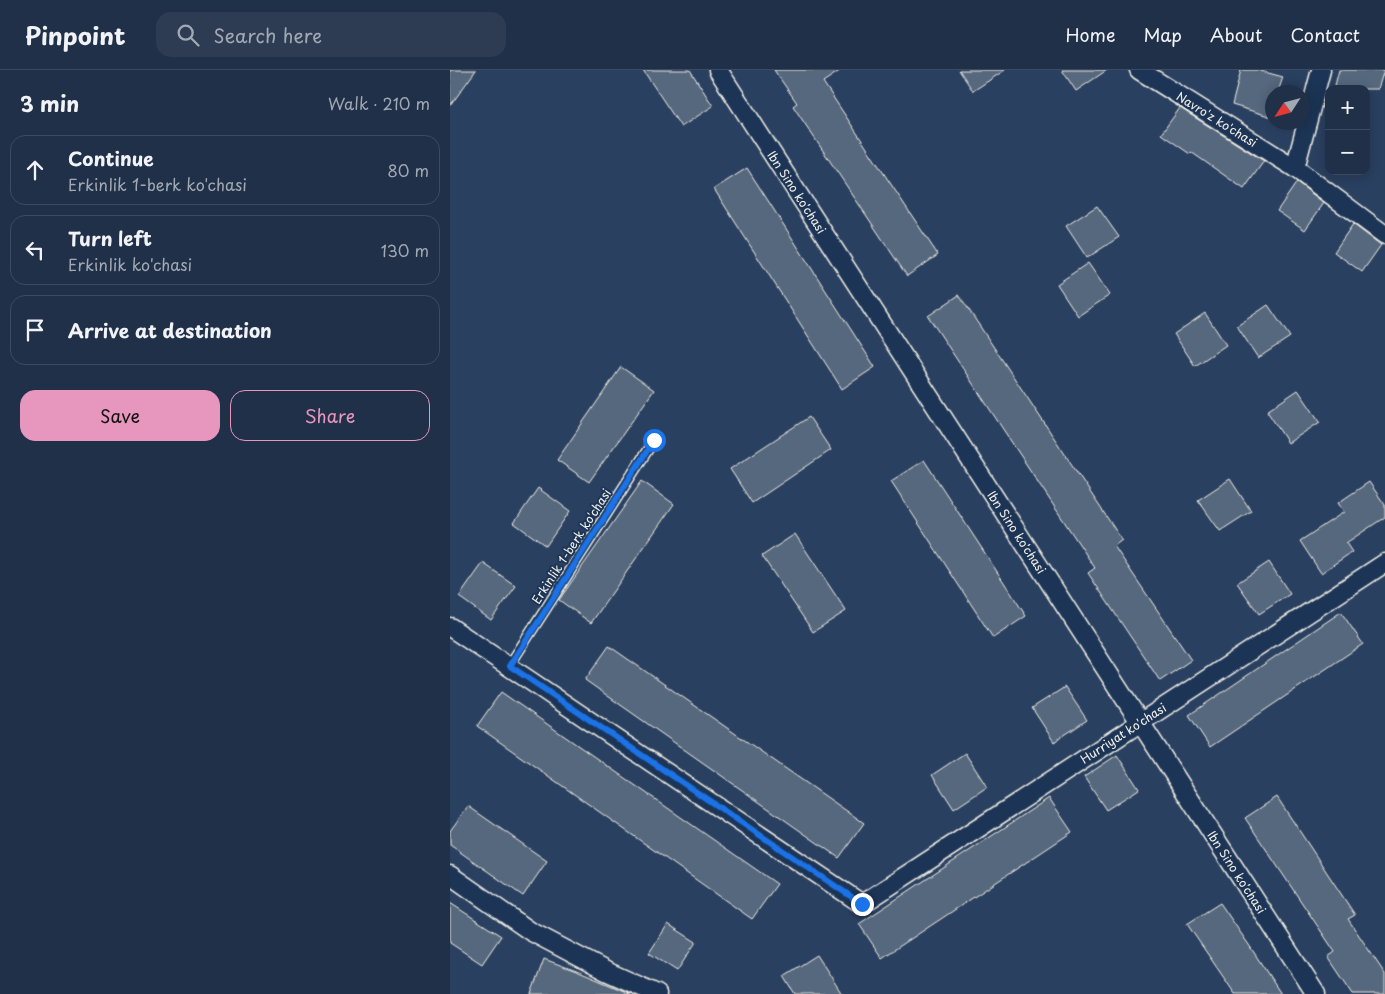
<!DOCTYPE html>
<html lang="en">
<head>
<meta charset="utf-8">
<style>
  body { margin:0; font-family:"Playpen Sans",sans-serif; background:#2d3c52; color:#f1f3f6 }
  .controls { position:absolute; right:15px; top:15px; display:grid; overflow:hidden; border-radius:10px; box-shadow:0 2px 12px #0003 }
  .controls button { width:45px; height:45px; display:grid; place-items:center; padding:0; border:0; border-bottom:1px solid #3d4b60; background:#203048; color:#f1f3f6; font:25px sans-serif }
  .compass { position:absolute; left:815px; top:15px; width:45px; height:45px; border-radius:50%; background:#203048; box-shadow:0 2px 12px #0003; rotate:234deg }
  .stop { position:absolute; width:15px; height:15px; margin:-11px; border:4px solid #1a73e8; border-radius:50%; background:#fff }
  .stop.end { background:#1a73e8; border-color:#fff; box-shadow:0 1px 5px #0008 }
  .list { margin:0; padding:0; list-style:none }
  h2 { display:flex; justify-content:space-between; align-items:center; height:65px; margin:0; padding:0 20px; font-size:21px }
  h2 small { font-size:16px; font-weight:400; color:#a2a9b4 }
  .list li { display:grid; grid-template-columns:32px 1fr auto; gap:15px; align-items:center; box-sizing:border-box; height:70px; margin:0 10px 10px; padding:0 10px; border:1px solid #3d4b60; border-radius:15px }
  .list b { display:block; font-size:19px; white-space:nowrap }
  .list p { margin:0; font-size:16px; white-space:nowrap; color:#a2a9b4 }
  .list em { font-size:16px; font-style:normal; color:#a2a9b4 }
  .actions { display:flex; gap:10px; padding:15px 20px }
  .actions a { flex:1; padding:11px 0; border:1px solid #e797bd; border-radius:15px; text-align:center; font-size:18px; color:#e797bd }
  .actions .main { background:#e797bd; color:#111 }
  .icon { flex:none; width:28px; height:28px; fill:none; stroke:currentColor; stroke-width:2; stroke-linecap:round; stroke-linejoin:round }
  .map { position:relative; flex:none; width:935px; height:924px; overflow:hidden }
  header { display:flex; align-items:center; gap:30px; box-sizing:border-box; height:70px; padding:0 25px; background:#203048; border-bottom:1px solid #3d4b60 }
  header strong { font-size:24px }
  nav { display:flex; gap:28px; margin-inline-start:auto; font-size:18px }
  .search { width:350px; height:45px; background:#2d3c52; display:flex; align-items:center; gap:12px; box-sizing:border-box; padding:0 18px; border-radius:15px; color:#a2a9b4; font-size:19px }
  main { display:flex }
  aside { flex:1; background:#203048 }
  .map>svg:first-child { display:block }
  .building { fill:#56677d; stroke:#f4f1e8 }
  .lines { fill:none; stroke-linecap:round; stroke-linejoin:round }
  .service-casing { stroke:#f4f1e8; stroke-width:12 }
  .minor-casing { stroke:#f4f1e8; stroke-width:21 }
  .service { stroke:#1d3557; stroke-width:9 }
  .minor { stroke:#1d3557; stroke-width:18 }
  .route { stroke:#1a73e8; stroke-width:6 }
  .labels { text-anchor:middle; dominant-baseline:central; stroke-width:4; stroke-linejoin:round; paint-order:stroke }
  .street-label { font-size:12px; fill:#f4f1e8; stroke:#1d3557 }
</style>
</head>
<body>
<header>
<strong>Pinpoint</strong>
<div class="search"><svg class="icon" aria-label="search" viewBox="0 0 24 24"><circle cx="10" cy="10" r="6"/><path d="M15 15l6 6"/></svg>Search here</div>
<nav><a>Home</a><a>Map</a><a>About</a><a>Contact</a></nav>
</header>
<main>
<aside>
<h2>3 min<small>Walk · 210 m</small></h2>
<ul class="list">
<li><svg class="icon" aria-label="ahead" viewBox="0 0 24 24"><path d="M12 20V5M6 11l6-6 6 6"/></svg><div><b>Continue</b><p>Erkinlik 1-berk ko'chasi</p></div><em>80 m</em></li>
<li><svg class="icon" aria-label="left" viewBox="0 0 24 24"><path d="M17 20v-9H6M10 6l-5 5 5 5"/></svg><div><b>Turn left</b><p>Erkinlik ko'chasi</p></div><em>130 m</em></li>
<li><svg class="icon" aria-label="arrive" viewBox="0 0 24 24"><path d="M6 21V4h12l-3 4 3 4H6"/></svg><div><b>Arrive at destination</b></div></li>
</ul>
<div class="actions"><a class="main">Save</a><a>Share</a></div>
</aside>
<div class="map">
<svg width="935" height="924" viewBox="0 0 935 924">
  <rect width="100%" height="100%" fill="#2a4060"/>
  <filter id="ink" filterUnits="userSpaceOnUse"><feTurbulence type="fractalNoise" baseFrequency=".02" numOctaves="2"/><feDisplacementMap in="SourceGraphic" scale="10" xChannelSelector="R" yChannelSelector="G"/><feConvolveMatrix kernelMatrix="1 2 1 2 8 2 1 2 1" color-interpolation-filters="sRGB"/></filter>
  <g filter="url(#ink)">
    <g class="building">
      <polygon points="0,0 26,0 0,36"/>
      <polygon points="193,0 240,0 263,36 231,57"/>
      <polygon points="324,0 391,0 373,12 488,185 457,206 343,36 347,33"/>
      <polygon points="509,0 555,0 523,21"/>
      <polygon points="612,0 657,0 626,21"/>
      <polygon points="791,0 807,0 833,7 828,22 822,22 822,47 782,35"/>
      <polygon points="889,0 934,0 928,19 884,19"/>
      <polygon points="730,38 814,91 794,119 741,82 740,84 711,64"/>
      <polygon points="297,98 425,297 392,319 264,119"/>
      <polygon points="847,112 874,133 855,160 827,141"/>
      <polygon points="647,136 669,167 637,188 616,156"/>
      <polygon points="903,154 931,175 912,202 884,182"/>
      <polygon points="638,193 660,225 628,246 607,214"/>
      <polygon points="509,225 672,470 664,476 741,590 710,611 638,503 645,498 478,246"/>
      <polygon points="818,235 840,267 808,288 787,256"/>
      <polygon points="755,243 776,275 745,296 724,264"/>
      <polygon points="171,297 204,320 139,412 107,390"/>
      <polygon points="848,320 870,352 838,373 817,341"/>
      <polygon points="359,347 381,380 302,433 280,399"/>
      <polygon points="474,390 576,546 543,568 441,411"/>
      <polygon points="780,409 801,441 770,461 748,430"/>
      <polygon points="192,411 224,434 141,553 109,530"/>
      <polygon points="919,412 935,435 935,447 896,473 902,482 871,503 850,471 894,442 888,433"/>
      <polygon points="88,418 120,441 96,476 64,453"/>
      <polygon points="345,464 396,541 363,562 312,486"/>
      <polygon points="819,492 840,524 809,544 787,513"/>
      <polygon points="33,493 66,516 41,550 9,527"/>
      <polygon points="891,542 913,574 760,677 739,645"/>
      <polygon points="159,576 414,753 389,788 135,610"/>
      <polygon points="615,617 637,650 604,672 582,638"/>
      <polygon points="51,622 327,814 302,849 27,656"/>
      <polygon points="515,683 537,717 504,739 482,705"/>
      <polygon points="667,685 689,719 656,740 634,707"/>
      <polygon points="827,727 905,845 898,849 935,904 935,924 903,924 878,887 885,882 795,748"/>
      <polygon points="599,728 622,762 432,888 409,854"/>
      <polygon points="18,736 97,791 73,826 0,775 0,761"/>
      <polygon points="0,833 51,866 32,894 0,873"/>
      <polygon points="770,833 799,875 831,924 785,924 737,854"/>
      <polygon points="218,854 246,872 227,901 199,883"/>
      <polygon points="367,885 392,924 345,924 334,906"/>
      <polygon points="94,889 129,902 181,924 81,924"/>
    </g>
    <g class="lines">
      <defs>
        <polyline id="service" points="59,596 204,370"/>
        <g id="minor">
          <polyline points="268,0 866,924"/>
          <polyline points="689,0 845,98 935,165"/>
          <polyline points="845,98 871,0"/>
          <polyline points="0,557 412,834 935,493"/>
          <polyline points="0,805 80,861 156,901 207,924"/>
        </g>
      </defs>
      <use href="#service" class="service-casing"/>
      <use href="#minor" class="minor-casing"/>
      <use href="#service" class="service"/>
      <use href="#minor" class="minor"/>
    </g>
  </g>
  <g class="lines" filter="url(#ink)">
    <polyline class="route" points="204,370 60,596 412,834"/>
  </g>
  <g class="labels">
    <g class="street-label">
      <text transform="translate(767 49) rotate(32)">Navro'z ko'chasi</text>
      <text transform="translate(347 122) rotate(57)">Ibn Sino ko'chasi</text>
      <text transform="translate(567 462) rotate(57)">Ibn Sino ko'chasi</text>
      <text transform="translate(121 476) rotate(-57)">Erkinlik 1-berk ko'chasi</text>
      <text transform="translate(673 663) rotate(-33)">Hurriyat ko'chasi</text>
      <text transform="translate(787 802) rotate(57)">Ibn Sino ko'chasi</text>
    </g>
  </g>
</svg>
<div class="controls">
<button>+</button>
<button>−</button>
</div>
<svg class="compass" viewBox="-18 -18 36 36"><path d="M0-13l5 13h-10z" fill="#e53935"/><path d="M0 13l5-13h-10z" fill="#a2a9b4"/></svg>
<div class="stop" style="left:204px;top:370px"></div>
<div class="stop end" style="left:412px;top:834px"></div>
</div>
</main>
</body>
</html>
